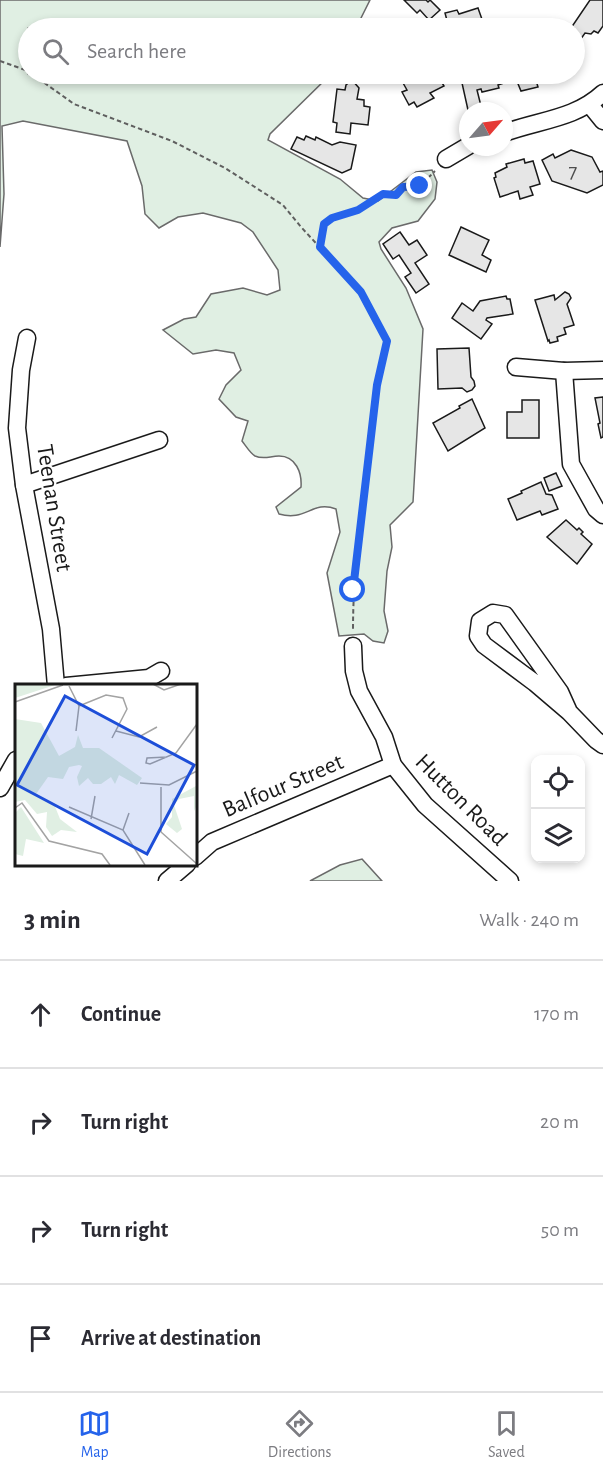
<!DOCTYPE html>
<html lang="en">
<head>
<meta charset="utf-8">
<style>
  body { margin:0; font-family:"Alegreya Sans",sans-serif; background:#f2f2f3; color:#2b2b33 }
  .controls { position:absolute; right:18px; bottom:18px; display:grid; overflow:hidden; border-radius:12px; box-shadow:0 3px 9px #0003 }
  .controls button { width:54px; height:54px; display:grid; place-items:center; padding:0; border:0; border-bottom:2px solid #e1e1e2; background:#fff; color:#2b2b33; font:30px sans-serif }
  .compass { position:absolute; left:459px; top:102px; width:54px; height:54px; border-radius:50%; background:#fff; box-shadow:0 3px 9px #0003; rotate:62deg }
  .stop { position:absolute; width:18px; height:18px; margin:-14px; border:4px solid #2563eb; border-radius:50%; background:#fff }
  .stop.end { background:#2563eb; border-color:#fff; box-shadow:0 2px 6px #0008 }
  .list { margin:0; padding:0; list-style:none }
  h2 { display:flex; justify-content:space-between; align-items:center; height:78px; margin:0; padding:0 24px; font-size:26px }
  h2 small { font-size:20px; font-weight:400; color:#7c7c81 }
  .list li { display:grid; grid-template-columns:39px 1fr auto; gap:18px; align-items:center; box-sizing:border-box; height:108px; padding:0 24px; border-top:2px solid #e1e1e2 }
  .list b { display:block; font-size:22px; white-space:nowrap }
  .list em { font-size:20px; font-style:normal; color:#7c7c81 }
  .icon { flex:none; width:33px; height:33px; fill:none; stroke:currentColor; stroke-width:2; stroke-linecap:round; stroke-linejoin:round }
  .map { position:relative; flex:none; width:603px; height:881px; overflow:hidden }
  .search { position:absolute; background:#fff; box-shadow:0 3px 9px #0003; left:18px; right:18px; top:18px; height:66px; display:flex; align-items:center; gap:15px; box-sizing:border-box; padding:0 21px; border-radius:33px; color:#7c7c81; font-size:22px }
  .sheet { height:510px; background:#fff }
  nav { display:flex; justify-content:space-around; align-items:center; box-sizing:border-box; height:84px; border-top:2px solid #e1e1e2; background:#fff; font-size:16px; color:#7c7c81 }
  nav a { display:grid; justify-items:center; gap:3px }
  nav .on { color:#2563eb }
  .map>svg:first-child { display:block }
  .green { fill:#e0efe3; stroke:#6a6a6a; stroke-width:1.5 }
  .building { fill:#e6e6e6; stroke:#1a1a1a; stroke-width:1.5 }
  .lines { fill:none; stroke-linecap:round; stroke-linejoin:round }
  .minor-casing { stroke:#1a1a1a; stroke-width:19 }
  .path { stroke:#5f5f5f; stroke-width:2; stroke-dasharray:4.5 3; stroke-linecap:butt }
  .minor { stroke:#fff; stroke-width:16 }
  .route { stroke:#2563eb; stroke-width:8 }
  .labels { text-anchor:middle; dominant-baseline:central; stroke-width:4.5; stroke-linejoin:round; paint-order:stroke }
  .number-label { font-size:21px; fill:#4d4d4d }
  .street-label { font-size:24px; fill:#1a1a1a; stroke:#fff }
  .inset-road { fill:none; stroke:#a3a3a3; stroke-width:1.5 }
  .view { fill:#1d4ed8; fill-opacity:0.15; stroke:#1d4ed8; stroke-width:3 }
  .inset-edge { fill:none; stroke:#1a1a1a; stroke-width:3 }
</style>
</head>
<body>
<div class="map">
<svg width="603" height="881" viewBox="0 0 603 881">
  <rect width="100%" height="100%" fill="#fff"/>
  <g class="green">
    <path d="M 0,0 L 370,0 L 356,28 L 28,28 L 28,74 L 331,74 L 270,134 L 268,140 L 340,179 L 363,198 L 378,201 L 416,172 L 432,170 L 437,182 L 435,199 L 418,221 L 392,228 L 379,242 L 381,249 L 406,288 L 423,329 L 413,502 L 390,525 L 392,547 L 387,571 L 384,611 L 388,631 L 384,643 L 373,641 L 364,634 L 339,636 L 327,573 L 340,532 L 336,509 C 312,500 306,522 279,514 L 276,507 L 301,487 C 302,473 296,456 279,456 C 270,456 264,460 255,456 C 250,453 246,446 242,441 L 248,421 L 236,417 L 219,399 L 226,385 L 241,370 L 234,353 L 216,350 L 193,354 L 163,330 L 184,319 L 196,317 L 211,294 L 243,288 L 267,295 L 280,290 L 278,270 L 253,232 L 241,223 L 203,213 L 178,217 L 159,228 L 145,214 L 142,186 L 127,141 L 23,121 L 2,126 L 4,194 L 0,247 Z"/>
    <polygon points="362,859 382,881 310,881 340,865"/>
  </g>
  <g class="building">
    <polygon points="404,0 426,0 428,2 430,0 440,10 429,20 420,10 417,13"/>
    <polygon points="590,0 603,0 603,26 598,33 594,31 591,34 585,33 578,43 574,41 574,28 571,28"/>
    <polygon points="478,8 484,25 482,25 483,28 447,28 449,28 445,13 457,10 459,14"/>
    <polygon points="398,74 437,74 444,86 430,93 434,98 417,107 414,102 409,105 402,92 407,90"/>
    <polygon points="460,74 501,74 504,83 498,85 499,88 482,92 481,89 477,90 481,106 468,110"/>
    <polygon points="514,74 537,74 534,74 538,87 521,91"/>
    <polygon points="352,80 359,88 357,99 364,100 364,106 370,107 368,125 351,123 350,134 336,132 337,123 333,122 337,89 345,90 346,85"/>
    <polygon points="306,136 315,140 316,137 332,145 340,142 356,145 351,169 342,173 291,149 297,137 304,140"/>
    <polygon points="571,150 592,157 600,172 603,171 603,185 587,193 552,181 542,160 553,154 555,158"/>
    <polygon points="524,159 525,163 533,161 540,184 530,187 533,195 520,199 518,191 500,197 494,178 496,177 495,173 507,167 506,164"/>
    <polygon points="461,227 489,240 482,255 491,260 486,272 449,255"/>
    <polygon points="400,232 409,245 417,240 427,255 415,263 429,284 416,293 405,277 411,273 399,255 393,259 383,244"/>
    <polygon points="565,292 569,294 571,298 567,304 574,325 564,328 566,334 557,337 558,341 550,343 549,340 548,341 535,300 554,295 555,300"/>
    <polygon points="506,296 507,299 510,299 513,314 487,318 486,320 492,324 481,339 452,318 462,303 473,311 480,301"/>
    <polygon points="469,348 471,377 474,381 475,386 472,390 467,392 462,388 438,389 437,349"/>
    <polygon points="603,397 603,437 601,438 598,424 600,423 595,398"/>
    <polygon points="472,399 485,428 448,451 433,423 460,408 459,406"/>
    <polygon points="522,400 539,400 539,438 507,438 507,412 522,412"/>
    <polygon points="556,473 562,486 549,491 544,478"/>
    <polygon points="541,482 546,494 552,495 558,509 542,515 540,511 517,520 508,499 522,493 521,491"/>
    <polygon points="566,520 577,530 579,528 583,532 581,534 592,544 577,564 547,537"/>
  </g>
  <g class="lines">
    <defs>
      <g id="minor">
        <polyline points="590,105 603,121"/>
        <path d="M 504,133 C 539,120 575,119 603,93"/>
        <polyline points="446,159 468,146"/>
        <polyline points="27,338 21,370 17,428 24,485 51,629 56,686"/>
        <polyline points="516,367 564,371 603,370"/>
        <polyline points="564,371 571,464 596,509 603,515"/>
        <polyline points="24,485 159,440"/>
        <polyline points="353,646 354,671 359,691 384,737 393,765 425,805 510,881"/>
        <polyline points="66,686 149,678 161,671"/>
        <polyline points="569,712 560,692 505,615 493,613 480,621 478,636 484,645 535,683 569,712 596,740 603,745"/>
        <polyline points="0,788 16,760"/>
        <polyline points="195,857 212,842 393,765"/>
        <polyline points="167,881 187,864"/>
      </g>
    </defs>
    <use href="#minor" class="minor-casing"/>
    <g class="path">
      <polyline points="0,61 28,71"/>
      <path d="M 32,74 L 74,104 L 172,141 L 225,168 L 283,205 L 301,227 L 361,292 L 387,341 C 375,395 368,450 362,506 C 357,547 353,588 353,630"/>
      <polyline points="320,247 324,224 332,218 358,210 383,194 396,195 403,187 420,186 435,171"/>
    </g>
    <use href="#minor" class="minor"/>
  </g>
  <g class="lines">
    <polyline class="route" points="353,590 377,385 387,341 361,292 320,247 324,224 332,218 358,210 383,194 396,195 403,187 420,186"/>
  </g>
  <g class="labels">
    <g class="number-label">
      <text x="573" y="171">7</text>
    </g>
    <g class="street-label">
      <text transform="translate(54 508) rotate(81)">Teenan Street</text>
      <text transform="translate(283 786) rotate(-23)">Balfour Street</text>
      <text transform="translate(461 800) rotate(45)">Hutton Road</text>
    </g>
  </g>
  <g transform="translate(15 684)">
    <rect width="182" height="182" fill="#fff"/>
    <path d="M 0,0 L 43,0 L 0,14 ZM 0,35 L 26,39 L 44,72 L 60,63 L 63,51 L 68,64 L 84,64 L 127,94 L 122,101 L 104,91 L 100,100 L 96,93 L 86,100 L 78,100 L 73,94 L 64,102 L 62,93 L 67,82 L 64,81 L 54,83 L 48,95 L 33,93 L 21,110 L 39,120 L 45,135 L 62,148 L 46,146 L 37,152 L 31,143 L 32,128 L 22,130 L 10,116 L 0,118 ZM 181,102 L 181,123 L 179,127 L 179,112 L 164,115 L 159,121 L 167,145 L 162,149 L 151,140 L 157,133 L 157,115 ZM 6,123 L 29,159 L 11,155 L 8,172 L 0,170 L 0,129 Z" fill="#e0efe3"/>
    <path class="inset-road" d="M 138,0 L 149,6 L 166,0M 54,2 L 64,22 L 61,47M 0,18 L 48,1M 64,22 L 91,11 L 108,14 L 112,25 L 97,54M 101,47 L 124,53 L 142,43M 152,73 L 132,74 L 131,79 L 135,80 L 161,69 L 182,40M 125,99 L 154,101 L 182,87M 146,103 L 146,148 L 182,180M 54,123 L 108,146 L 130,181M 0,124 L 7,119 L 34,157 L 87,170 L 95,181M 76,135 L 80,112M 108,146 L 114,129"/>
    <path class="view" d="M 50,12 L 179,81 L 132,170 L 2,101 Z"/>
    <rect width="182" height="182" class="inset-edge"/>
  </g>
</svg>
<div class="controls">
<button><svg class="icon" aria-label="locate" viewBox="0 0 24 24"><circle cx="12" cy="12" r="6"/><path d="M12 2v4M12 18v4M2 12h4M18 12h4"/></svg></button>
<button><svg class="icon" aria-label="layers" viewBox="0 0 24 24"><path d="M12 4l9 5-9 5-9-5zM3 14l9 5 9-5"/></svg></button>
</div>
<svg class="compass" viewBox="-18 -18 36 36"><path d="M0-13l5 13h-10z" fill="#e53935"/><path d="M0 13l5-13h-10z" fill="#7c7c81"/></svg>
<div class="stop" style="left:353px;top:590px"></div>
<div class="stop end" style="left:420px;top:186px"></div>
<div class="search"><svg class="icon" aria-label="search" viewBox="0 0 24 24"><circle cx="10" cy="10" r="6"/><path d="M15 15l6 6"/></svg>Search here</div>
</div>
<section class="sheet">
<h2>3 min<small>Walk · 240 m</small></h2>
<ul class="list">
<li><svg class="icon" aria-label="ahead" viewBox="0 0 24 24"><path d="M12 20V5M6 11l6-6 6 6"/></svg><div><b>Continue</b></div><em>170 m</em></li>
<li><svg class="icon" aria-label="right" viewBox="0 0 24 24"><path d="M7 20v-9h11M14 6l5 5-5 5"/></svg><div><b>Turn right</b></div><em>20 m</em></li>
<li><svg class="icon" aria-label="right" viewBox="0 0 24 24"><path d="M7 20v-9h11M14 6l5 5-5 5"/></svg><div><b>Turn right</b></div><em>50 m</em></li>
<li><svg class="icon" aria-label="arrive" viewBox="0 0 24 24"><path d="M6 21V4h12l-3 4 3 4H6"/></svg><div><b>Arrive at destination</b></div></li>
</ul>
</section>
<nav>
<a class="on"><svg class="icon" aria-label="map" viewBox="0 0 24 24"><path d="M3 6l6-2 6 2 6-2v14l-6 2-6-2-6 2zM9 4v14M15 6v14"/></svg>Map</a>
<a><svg class="icon" aria-label="directions" viewBox="0 0 24 24"><path d="M12 3l9 9-9 9-9-9zM9 14v-3h6M13 9l2 2-2 2"/></svg>Directions</a>
<a><svg class="icon" aria-label="saved" viewBox="0 0 24 24"><path d="M7 4h10v16l-5-4-5 4z"/></svg>Saved</a>
</nav>
</body>
</html>
